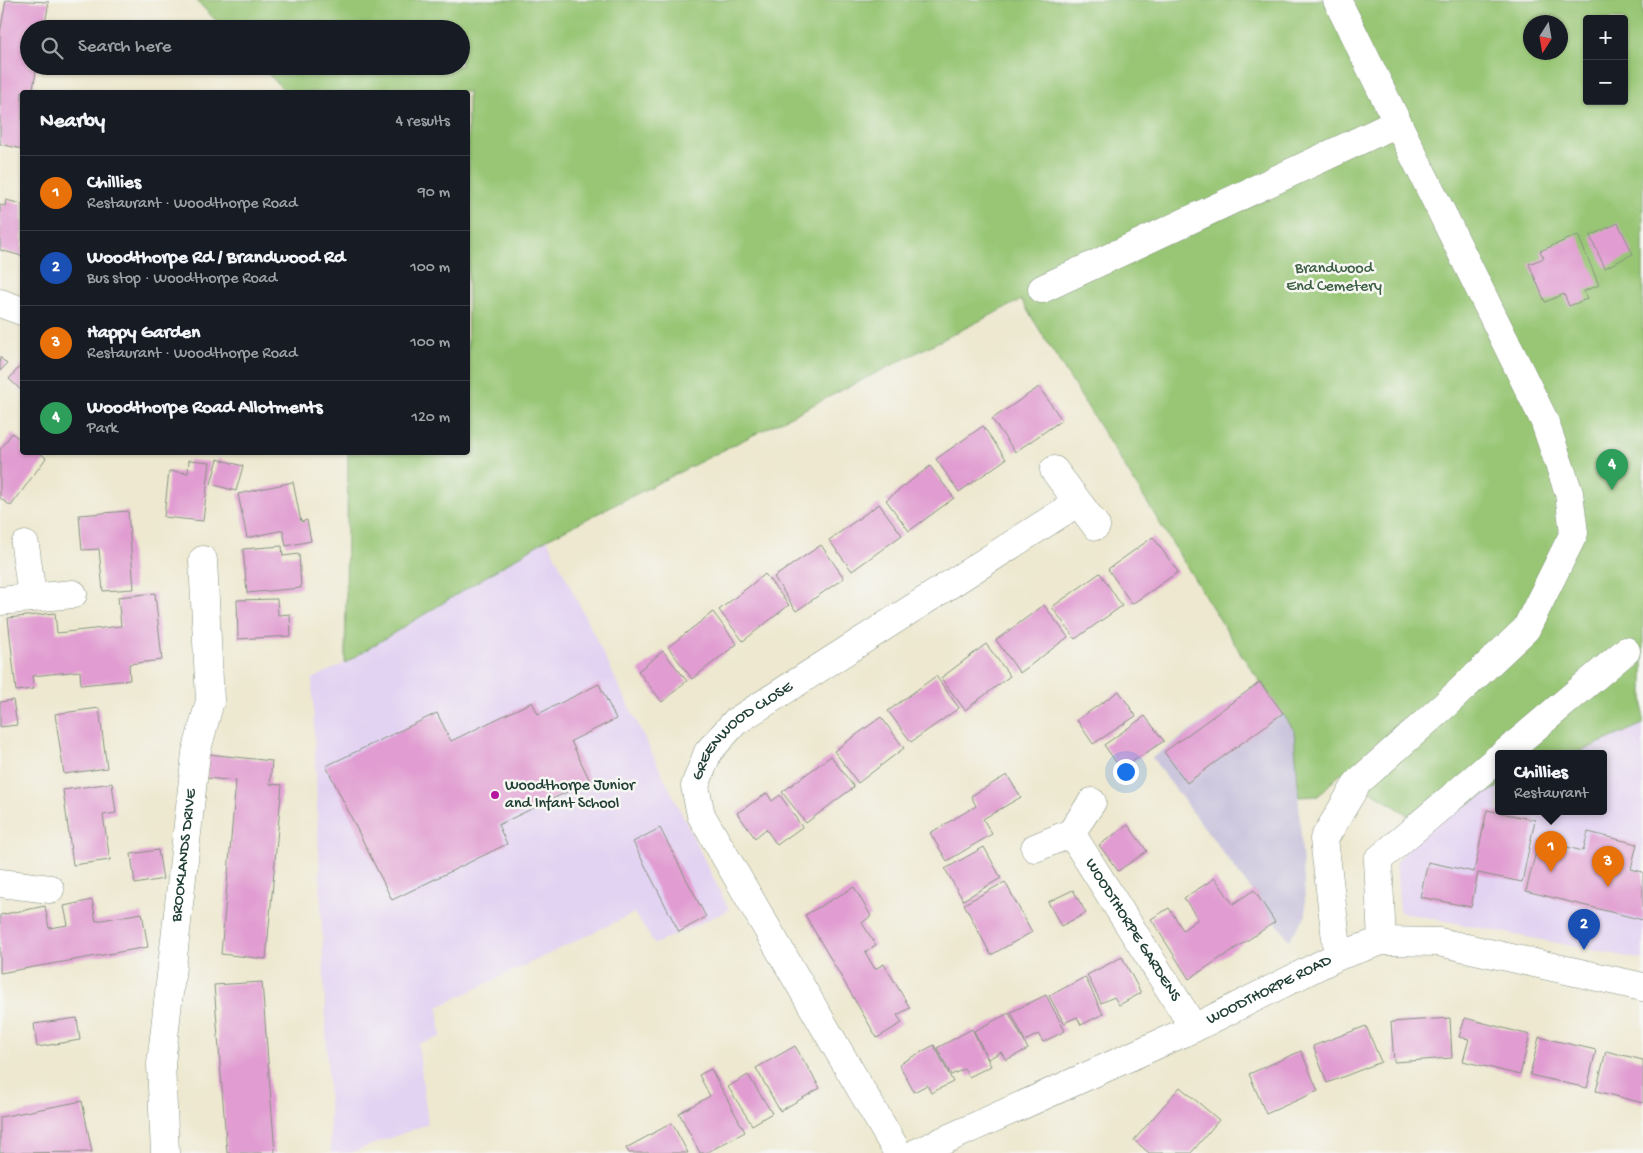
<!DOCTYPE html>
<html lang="en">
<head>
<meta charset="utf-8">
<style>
  body { margin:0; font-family:"Gochi Hand",sans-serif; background:#20242c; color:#f1f3f6 }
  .controls { position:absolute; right:15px; top:15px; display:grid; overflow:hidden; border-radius:5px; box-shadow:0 1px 4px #0004 }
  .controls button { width:45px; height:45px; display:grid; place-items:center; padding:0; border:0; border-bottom:1px solid #363941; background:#171b24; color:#f1f3f6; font:25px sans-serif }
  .compass { position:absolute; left:1523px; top:15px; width:45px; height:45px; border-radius:50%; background:#171b24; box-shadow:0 1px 4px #0004; rotate:191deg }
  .you { position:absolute; left:1125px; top:771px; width:18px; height:18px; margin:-12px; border:4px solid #fff; border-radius:50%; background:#1a73e8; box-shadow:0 0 0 8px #1a73e833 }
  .badge { display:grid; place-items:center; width:32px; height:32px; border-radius:50%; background:#d93025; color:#fff; font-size:16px; font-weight:700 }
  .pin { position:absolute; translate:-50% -41px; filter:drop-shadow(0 1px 2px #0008) }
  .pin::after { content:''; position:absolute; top:26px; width:18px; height:15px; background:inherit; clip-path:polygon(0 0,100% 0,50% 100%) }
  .popup { position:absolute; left:1495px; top:750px; width:112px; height:65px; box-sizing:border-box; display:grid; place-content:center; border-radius:5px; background:#171b24; filter:drop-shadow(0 1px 4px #0005); font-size:16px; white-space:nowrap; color:#9ea1a6 }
  .popup b { font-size:19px; color:#f1f3f6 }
  .popup::after { content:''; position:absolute; left:50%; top:100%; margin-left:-10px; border:10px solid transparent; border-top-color:#171b24 }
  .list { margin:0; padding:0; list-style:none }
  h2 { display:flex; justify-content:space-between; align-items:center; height:65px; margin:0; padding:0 20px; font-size:21px }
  h2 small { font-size:16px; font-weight:400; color:#9ea1a6 }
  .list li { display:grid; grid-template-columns:32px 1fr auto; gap:15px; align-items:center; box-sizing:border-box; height:75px; padding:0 20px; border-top:1px solid #363941 }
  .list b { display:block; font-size:19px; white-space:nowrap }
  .list p { margin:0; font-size:16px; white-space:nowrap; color:#9ea1a6 }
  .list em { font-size:16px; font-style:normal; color:#9ea1a6 }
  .icon { flex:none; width:28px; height:28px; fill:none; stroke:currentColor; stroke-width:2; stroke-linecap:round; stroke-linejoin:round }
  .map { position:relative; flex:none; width:1643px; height:1153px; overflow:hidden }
  .search { position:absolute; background:#171b24; box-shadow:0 1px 4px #0004; left:20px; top:20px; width:450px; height:55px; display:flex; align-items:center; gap:12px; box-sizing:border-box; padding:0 18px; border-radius:28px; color:#9ea1a6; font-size:19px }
  .panel { position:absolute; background:#171b24; box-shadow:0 1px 4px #0004; left:20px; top:90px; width:450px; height:365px; border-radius:5px }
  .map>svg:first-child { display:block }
  .built { fill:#e3d3f2 }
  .industrial { fill:#c6c0da }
  .green { fill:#98c674; stroke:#5c8254; fill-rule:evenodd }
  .building { fill:#e19dd1 }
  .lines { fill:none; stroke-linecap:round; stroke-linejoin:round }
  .minor-casing { stroke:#869282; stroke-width:29 }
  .minor { stroke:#fff; stroke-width:28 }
  .poi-dot { fill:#b5179e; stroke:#f6f6f2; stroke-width:2 }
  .labels { text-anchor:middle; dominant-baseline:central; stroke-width:5; stroke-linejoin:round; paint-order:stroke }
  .park-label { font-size:16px; fill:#3d5f44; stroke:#f6f6f2 }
  .street-label { font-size:16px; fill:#1f3d34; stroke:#f6f6f2 }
  .poi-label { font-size:16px; fill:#1f3d34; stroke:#f6f6f2; text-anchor:start }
</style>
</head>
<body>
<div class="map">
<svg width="1643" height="1153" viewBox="0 0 1643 1153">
  <rect width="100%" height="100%" fill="#f6f6f2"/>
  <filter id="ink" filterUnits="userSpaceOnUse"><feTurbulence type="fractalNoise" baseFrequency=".02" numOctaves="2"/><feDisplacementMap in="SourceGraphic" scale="10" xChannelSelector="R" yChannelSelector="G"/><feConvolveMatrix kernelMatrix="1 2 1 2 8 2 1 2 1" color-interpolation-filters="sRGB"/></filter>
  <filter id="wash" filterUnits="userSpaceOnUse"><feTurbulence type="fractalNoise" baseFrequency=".0096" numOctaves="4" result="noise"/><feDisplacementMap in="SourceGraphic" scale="20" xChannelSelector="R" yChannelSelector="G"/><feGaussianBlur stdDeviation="1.12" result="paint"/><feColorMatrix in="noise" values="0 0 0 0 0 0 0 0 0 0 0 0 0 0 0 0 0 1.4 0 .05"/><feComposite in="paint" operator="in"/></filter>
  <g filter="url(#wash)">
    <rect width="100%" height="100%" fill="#ede8cf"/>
    <g class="built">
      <polygon points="547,539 729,910 655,944 634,913 438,1007 441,1037 418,1044 428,1124 350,1153 331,1153 312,679 345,663"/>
      <polygon points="1643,724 1643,960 1400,912 1396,862 1426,827 1498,787 1498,811 1604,811 1604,753 1577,753"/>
    </g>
    <polygon class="industrial" points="1260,682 1294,730 1306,915 1289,940 1152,758"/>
    <path class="green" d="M 196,0 L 1643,0 L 1643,724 L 1577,753 L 1498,753 L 1498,787 L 1426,827 L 1342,772 L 1318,796 L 1299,797 L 1294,730 L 1243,657 L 1021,300 L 547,539 L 345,663 L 348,453 L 468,452 L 468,92 L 286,92 L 260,66 L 461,66 L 461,29 L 224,29 ZM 1587,19 L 1624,19 L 1624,101 L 1587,101 ZM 1530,22 L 1560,22 L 1560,52 L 1530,52 Z"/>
    <g id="blocks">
      <g class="building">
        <polygon points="6,0 49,2 44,29 29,29 29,66 37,66 33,89 37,89 36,92 22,92 22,149 0,144 0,33"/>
        <polygon points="6,200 22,204 22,256 0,250 0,205 5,206"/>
        <polygon points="1618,223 1633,254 1605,268 1590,236"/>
        <polygon points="1578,235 1599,285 1584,291 1587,299 1569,306 1564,294 1545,302 1529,264 1544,258 1540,251"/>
        <polygon points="0,357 7,364 0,371"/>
        <polygon points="22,364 22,391 9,379"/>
        <polygon points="1039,387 1062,420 1015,452 992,419"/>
        <polygon points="983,426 1006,459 959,492 936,459"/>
        <polygon points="12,433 22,441 22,452 39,452 46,458 11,506 0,498 0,450"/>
        <polygon points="218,459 243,466 236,491 211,484"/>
        <polygon points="189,460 210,462 203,521 164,517 169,471 188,473"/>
        <polygon points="930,466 954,498 909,531 886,500"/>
        <polygon points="293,482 301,522 307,520 311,541 286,546 283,530 247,538 238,494"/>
        <polygon points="879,504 902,535 852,571 829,540"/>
        <polygon points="128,511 134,589 103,591 99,549 82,550 79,515"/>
        <polygon points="1153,537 1178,572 1132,604 1108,569"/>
        <polygon points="821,545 844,578 796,611 774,577"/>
        <polygon points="282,546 283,556 299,554 301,588 247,593 243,549"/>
        <polygon points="1100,573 1122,606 1075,639 1052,607"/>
        <polygon points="765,574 789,605 743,641 719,610"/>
        <polygon points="155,593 162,660 129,664 130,680 81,685 80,671 32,676 34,689 16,691 8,618 55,613 57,633 121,626 118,597"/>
        <polygon points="277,599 278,615 290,614 291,636 238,639 237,600"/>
        <polygon points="1044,605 1068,637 1020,673 996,640"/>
        <polygon points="713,612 737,644 692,679 668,647"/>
        <polygon points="986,644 1010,676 965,710 941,678"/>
        <polygon points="663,651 687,681 662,702 638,671"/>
        <polygon points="936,676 959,708 911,742 888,711"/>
        <polygon points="1260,682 1283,713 1187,783 1164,752"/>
        <polygon points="599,684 616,719 571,741 590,781 498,825 507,844 392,900 326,766 437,713 451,741 532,702 538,714"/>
        <polygon points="1119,691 1136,716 1093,744 1077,720"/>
        <polygon points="13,700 17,725 0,727 0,702"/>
        <polygon points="99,708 107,768 64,774 55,714"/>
        <polygon points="1145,716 1164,741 1121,769 1104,745"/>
        <polygon points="881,717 904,748 858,783 834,751"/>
        <polygon points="209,754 272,761 270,784 282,785 266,959 221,954 236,781 207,778"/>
        <polygon points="831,756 854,787 806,823 782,792"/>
        <polygon points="1007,775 1021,797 983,819 992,834 947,861 930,833 976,806 971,796"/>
        <polygon points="112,783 116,813 103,815 110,860 73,865 63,790"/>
        <polygon points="767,793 772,801 780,795 802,827 777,845 766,829 755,838 737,813"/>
        <polygon points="1487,810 1535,820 1522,882 1478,873 1471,907 1420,897 1428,862 1474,872"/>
        <polygon points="1128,825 1147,851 1118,871 1099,845"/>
        <polygon points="660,828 706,917 679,932 633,842"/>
        <polygon points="1588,832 1637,844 1631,869 1643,872 1643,920 1526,891 1539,840 1583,851"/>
        <polygon points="984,847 1001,878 963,900 945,869"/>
        <polygon points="158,850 163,879 135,884 131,854"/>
        <polygon points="1215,878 1233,904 1254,890 1275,922 1189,979 1151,919 1169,908 1183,930 1198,919 1184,898"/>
        <polygon points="1005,882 1032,932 991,955 964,904"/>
        <polygon points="854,887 871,916 862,923 876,945 865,952 875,969 884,964 910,1008 897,1015 902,1023 877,1038 805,915"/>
        <polygon points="1073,890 1086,913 1061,926 1048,902"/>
        <polygon points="92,900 96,921 142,913 148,947 0,973 0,915 45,906 49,928 68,925 64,906"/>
        <polygon points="1122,957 1141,993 1119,1005 1114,997 1101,1003 1087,975"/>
        <polygon points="1085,977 1103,1014 1081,1025 1077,1017 1064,1023 1049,996"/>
        <polygon points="262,982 275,1153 227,1153 214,985"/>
        <polygon points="1046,995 1065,1031 1043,1042 1038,1034 1025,1041 1011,1012"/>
        <polygon points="1009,1013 1028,1049 1006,1060 1001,1052 988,1059 974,1031"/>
        <polygon points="77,1018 80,1040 37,1047 34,1024"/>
        <polygon points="1450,1018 1452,1058 1394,1062 1391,1022"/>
        <polygon points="1465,1018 1530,1035 1520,1075 1463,1061 1469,1039 1459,1037"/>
        <polygon points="1366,1026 1381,1062 1327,1083 1313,1046"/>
        <polygon points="972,1029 991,1066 969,1077 964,1069 951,1075 937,1048"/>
        <polygon points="1539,1037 1596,1050 1587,1088 1530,1075"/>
        <polygon points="934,1045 953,1082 931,1093 927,1085 914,1092 899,1064"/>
        <polygon points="795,1046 820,1088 780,1111 756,1068"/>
        <polygon points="1301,1051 1318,1091 1266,1114 1249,1074"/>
        <polygon points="1606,1051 1643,1060 1643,1103 1596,1091"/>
        <polygon points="711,1069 745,1132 706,1153 700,1153 679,1113 710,1096 699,1075"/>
        <polygon points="748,1075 772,1113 752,1125 728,1087"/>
        <polygon points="1180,1087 1219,1120 1191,1153 1149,1153 1134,1140"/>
        <polygon points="82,1101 92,1152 0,1153 0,1117"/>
        <polygon points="672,1123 688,1153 629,1153 626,1148"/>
      </g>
    </g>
  </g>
  <g filter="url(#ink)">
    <use href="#blocks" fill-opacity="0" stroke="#869282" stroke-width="1"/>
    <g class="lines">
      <defs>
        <g id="minor">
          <polyline points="1337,0 1544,420 1569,493 1574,533 1526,629 1445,705 1358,782 1324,839 1338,956"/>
          <polyline points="1042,289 1397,123"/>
          <polyline points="0,303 22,311"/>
          <polyline points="1054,470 1096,526"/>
          <polyline points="25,545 32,596"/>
          <polyline points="0,601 73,594"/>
          <polyline points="1505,753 1626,651"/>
          <path id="s1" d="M 1071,833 L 1194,1028"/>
          <polyline points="1035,848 1071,833 1092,802"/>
          <polyline points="0,883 50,889"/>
          <polyline points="1382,941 1378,860 1498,758"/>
          <path id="s2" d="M 165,1153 L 161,1064 L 196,753 L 210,701 L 203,560"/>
          <path id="s3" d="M 898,1153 L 701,815 L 695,786 L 708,752 L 735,722 L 1077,503"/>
          <path id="s4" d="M 916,1153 L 1194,1028 L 1338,956 L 1382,941 L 1439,942 L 1643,987"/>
        </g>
      </defs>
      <use href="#minor" class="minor-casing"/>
      <use href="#minor" class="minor"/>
    </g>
  </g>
  <circle class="poi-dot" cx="495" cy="795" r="5"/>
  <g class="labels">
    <g class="park-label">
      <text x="1334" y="269">Brandwood<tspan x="1334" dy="18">End Cemetery</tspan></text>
    </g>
    <g class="street-label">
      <text stroke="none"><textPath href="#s3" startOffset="496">GREENWOOD CLOSE</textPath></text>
      <text stroke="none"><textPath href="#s2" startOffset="299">BROOKLANDS DRIVE</textPath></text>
      <text stroke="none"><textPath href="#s1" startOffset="115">WOODTHORPE GARDENS</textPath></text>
      <text stroke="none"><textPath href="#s4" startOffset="389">WOODTHORPE ROAD</textPath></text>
    </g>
    <g class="poi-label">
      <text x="505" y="786">Woodthorpe Junior<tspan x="505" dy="18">and Infant School</tspan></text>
    </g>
  </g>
</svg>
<div class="controls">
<button>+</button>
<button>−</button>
</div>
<svg class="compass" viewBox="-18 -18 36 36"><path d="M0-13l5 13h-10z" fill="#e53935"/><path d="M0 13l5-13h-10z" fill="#9ea1a6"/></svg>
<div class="you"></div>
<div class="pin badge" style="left:1551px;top:872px;background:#e8710a">1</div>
<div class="popup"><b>Chillies</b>Restaurant</div>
<div class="pin badge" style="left:1584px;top:950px;background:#1a4fb4">2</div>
<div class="pin badge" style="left:1608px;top:887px;background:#e8710a">3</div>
<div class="pin badge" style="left:1612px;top:490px;background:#2e9e5b">4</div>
<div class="search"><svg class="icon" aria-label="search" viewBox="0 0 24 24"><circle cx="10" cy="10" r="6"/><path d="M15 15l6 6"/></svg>Search here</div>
<section class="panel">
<h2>Nearby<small>4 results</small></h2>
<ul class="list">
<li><span class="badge" style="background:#e8710a">1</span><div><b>Chillies</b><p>Restaurant · Woodthorpe Road</p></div><em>90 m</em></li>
<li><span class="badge" style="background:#1a4fb4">2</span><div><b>Woodthorpe Rd / Brandwood Rd</b><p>Bus stop · Woodthorpe Road</p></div><em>100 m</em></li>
<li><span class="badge" style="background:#e8710a">3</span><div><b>Happy Garden</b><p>Restaurant · Woodthorpe Road</p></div><em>100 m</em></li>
<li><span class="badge" style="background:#2e9e5b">4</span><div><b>Woodthorpe Road Allotments</b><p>Park</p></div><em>120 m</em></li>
</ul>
</section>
</div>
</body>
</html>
